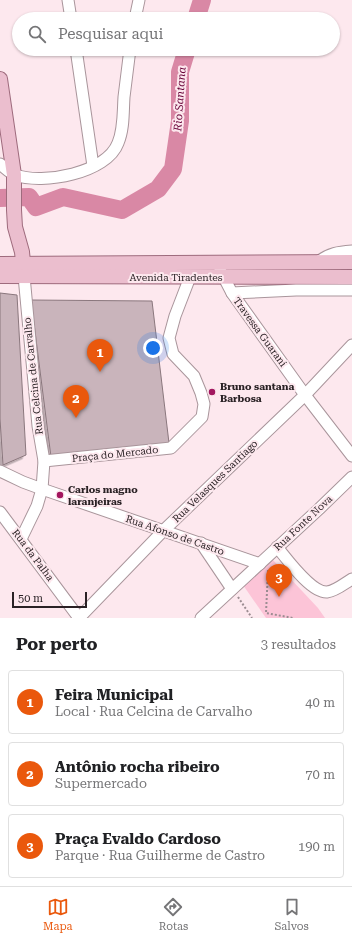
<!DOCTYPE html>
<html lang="pt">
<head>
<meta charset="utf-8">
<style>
  body { margin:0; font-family:"Roboto Serif",serif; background:#f6f6f6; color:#202124 }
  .scale { position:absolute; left:12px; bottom:10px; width:75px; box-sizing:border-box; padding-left:4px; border:2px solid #2a2225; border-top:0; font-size:11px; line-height:14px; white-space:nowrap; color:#2a2225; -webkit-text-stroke:3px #fde8ee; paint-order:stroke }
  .you { position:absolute; left:153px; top:348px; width:14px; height:14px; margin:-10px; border:3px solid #fff; border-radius:50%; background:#1a73e8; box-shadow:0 0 0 6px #1a73e833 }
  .badge { display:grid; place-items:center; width:26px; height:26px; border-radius:50%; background:#ea580c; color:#fff; font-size:13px; font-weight:700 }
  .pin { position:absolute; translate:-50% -33px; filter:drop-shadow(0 1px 2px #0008) }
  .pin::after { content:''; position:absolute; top:21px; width:14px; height:12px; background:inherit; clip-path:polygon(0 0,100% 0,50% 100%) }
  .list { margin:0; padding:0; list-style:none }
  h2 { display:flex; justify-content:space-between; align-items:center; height:52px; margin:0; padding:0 16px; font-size:17px }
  h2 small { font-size:13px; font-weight:400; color:#757577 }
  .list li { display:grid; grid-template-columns:26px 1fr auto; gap:12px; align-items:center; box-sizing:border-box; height:64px; margin:0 8px 8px; padding:0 8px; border:1px solid #e0e0e0; border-radius:4px }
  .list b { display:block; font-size:15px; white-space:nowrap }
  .list p { margin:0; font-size:13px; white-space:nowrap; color:#757577 }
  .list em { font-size:13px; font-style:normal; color:#757577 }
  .icon { flex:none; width:22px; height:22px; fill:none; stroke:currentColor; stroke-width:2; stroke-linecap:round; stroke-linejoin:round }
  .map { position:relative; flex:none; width:352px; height:618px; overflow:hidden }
  .search { position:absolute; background:#fff; box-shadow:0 1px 3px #0004; left:12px; right:12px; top:12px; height:44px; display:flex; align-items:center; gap:10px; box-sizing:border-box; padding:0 14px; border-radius:22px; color:#757577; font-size:15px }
  .sheet { height:268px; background:#fff }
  nav { display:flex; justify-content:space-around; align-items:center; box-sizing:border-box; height:56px; border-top:1px solid #e0e0e0; background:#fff; font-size:11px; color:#757577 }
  nav a { display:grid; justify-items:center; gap:2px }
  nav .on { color:#ea580c }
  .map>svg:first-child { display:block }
  .green { fill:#fcc4d7 }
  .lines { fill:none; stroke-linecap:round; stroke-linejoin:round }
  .river { stroke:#d988a5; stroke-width:18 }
  .building { fill:#c9b4bb; stroke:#8a777d; filter:url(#shadow) }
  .minor-casing { stroke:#a9959b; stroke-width:13 }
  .major-casing { stroke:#9e6b7d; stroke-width:16 }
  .path { stroke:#9c8d92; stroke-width:2; stroke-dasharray:2 2; stroke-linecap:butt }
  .minor { stroke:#fff; stroke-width:11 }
  .major { stroke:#ebbece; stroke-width:14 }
  .poi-dot { fill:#a2165e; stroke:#fde8ee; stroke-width:1.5 }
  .labels { text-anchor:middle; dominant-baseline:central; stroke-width:4; stroke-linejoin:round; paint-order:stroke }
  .street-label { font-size:10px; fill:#2a2225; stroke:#fde8ee }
  .poi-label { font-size:10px; font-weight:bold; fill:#2a2225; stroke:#fde8ee; text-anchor:start }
  .water-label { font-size:11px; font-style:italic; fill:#69053a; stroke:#fde8ee }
</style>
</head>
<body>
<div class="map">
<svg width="352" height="618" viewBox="0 0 352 618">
  <defs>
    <filter id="shadow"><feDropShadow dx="-3.5" dy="3.5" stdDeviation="0" flood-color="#0004"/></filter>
  </defs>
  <rect width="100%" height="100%" fill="#fde8ee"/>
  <polygon class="green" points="272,559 318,608 325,618 266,618 243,585"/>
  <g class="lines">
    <g class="river">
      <polyline points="196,19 202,0"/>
      <polyline points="0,198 29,197 36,207 63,197 122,210 158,189 173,169 180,121 180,72 187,49"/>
    </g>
  </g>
  <g class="building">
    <polygon points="0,293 17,295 26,455 3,465 0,419"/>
    <polygon points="31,300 152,301 169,443 51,457"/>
  </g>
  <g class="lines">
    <defs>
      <g id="minor">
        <polyline points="68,0 71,19"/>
        <polyline points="135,19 139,0"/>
        <polyline points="76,49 93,166"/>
        <path d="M 0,164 C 4,167 10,173 15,175 C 43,185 107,173 118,143 C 124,129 123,112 124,97 C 126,81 128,65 130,49"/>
        <path d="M 318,262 C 329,253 339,252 352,251"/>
        <polyline points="220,270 232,293 305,395 352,456"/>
        <polyline points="232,293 296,290 352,290"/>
        <polyline points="44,461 171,448 202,417 204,404 201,393 194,376 173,354 169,338 175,316 190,277"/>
        <polyline points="0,471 23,482 42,489 260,564"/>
        <polyline points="0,512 79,618"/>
        <polyline points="21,539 37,506 42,489 44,461 38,426 24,276"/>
        <polyline points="201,543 232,589"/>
        <path d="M 277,547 C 287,559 311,593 327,592 C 336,591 345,583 352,579"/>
        <polyline points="79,618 163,531 305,395 352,345"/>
        <polyline points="201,618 319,509 352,477"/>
      </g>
      <g id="major">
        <polyline points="0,79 14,175 14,210 15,227 22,252 24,272"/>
        <polyline points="0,264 352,262"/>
        <polyline points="0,276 352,277"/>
      </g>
    </defs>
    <use href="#minor" class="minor-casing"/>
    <use href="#major" class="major-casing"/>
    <g class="path">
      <polyline points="268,570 266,613 293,618"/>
      <polyline points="238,597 252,618"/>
    </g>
    <use href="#minor" class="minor"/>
    <use href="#major" class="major"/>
  </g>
  <g class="poi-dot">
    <circle cx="212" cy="392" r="4"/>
    <circle cx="60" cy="495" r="4"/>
  </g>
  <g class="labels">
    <g class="street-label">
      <text x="176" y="277">Avenida Tiradentes</text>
      <text transform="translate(260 332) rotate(54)">Travessa Guarani</text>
      <text transform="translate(33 376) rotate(-96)">Rua Celcina de Carvalho</text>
      <text transform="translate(115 454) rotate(-6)">Praça do Mercado</text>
      <text transform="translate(215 481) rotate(-44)">Rua Velasques Santiago</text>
      <text transform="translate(303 523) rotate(-43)">Rua Fonte Nova</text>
      <text transform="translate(175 535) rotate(19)">Rua Afonso de Castro</text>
      <text transform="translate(33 555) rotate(53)">Rua da Palha</text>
    </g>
    <g class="poi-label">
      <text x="220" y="386">Bruno santana<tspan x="220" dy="12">Barbosa</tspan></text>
      <text x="68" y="489">Carlos magno<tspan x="68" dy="12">laranjeiras</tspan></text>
    </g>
    <g class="water-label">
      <text transform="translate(180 99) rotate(-86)">Rio Santana</text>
    </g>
  </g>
</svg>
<div class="scale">50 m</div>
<div class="you"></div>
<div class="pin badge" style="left:100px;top:372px">1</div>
<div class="pin badge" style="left:76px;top:418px">2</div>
<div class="pin badge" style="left:279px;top:597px">3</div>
<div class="search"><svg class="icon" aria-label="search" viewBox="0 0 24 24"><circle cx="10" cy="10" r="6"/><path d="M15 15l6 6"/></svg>Pesquisar aqui</div>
</div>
<section class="sheet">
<h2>Por perto<small>3 resultados</small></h2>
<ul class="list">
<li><span class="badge">1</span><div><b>Feira Municipal</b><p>Local · Rua Celcina de Carvalho</p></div><em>40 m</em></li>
<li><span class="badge">2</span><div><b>Antônio rocha ribeiro</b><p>Supermercado</p></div><em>70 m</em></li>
<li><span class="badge">3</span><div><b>Praça Evaldo Cardoso</b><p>Parque · Rua Guilherme de Castro</p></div><em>190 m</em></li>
</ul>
</section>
<nav>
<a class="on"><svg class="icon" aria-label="map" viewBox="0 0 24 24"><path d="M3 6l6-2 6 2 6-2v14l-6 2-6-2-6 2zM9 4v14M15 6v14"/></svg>Mapa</a>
<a><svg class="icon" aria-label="directions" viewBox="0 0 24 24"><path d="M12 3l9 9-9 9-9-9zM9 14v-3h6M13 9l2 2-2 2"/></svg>Rotas</a>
<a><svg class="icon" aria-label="saved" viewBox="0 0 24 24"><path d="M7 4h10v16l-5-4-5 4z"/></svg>Salvos</a>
</nav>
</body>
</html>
